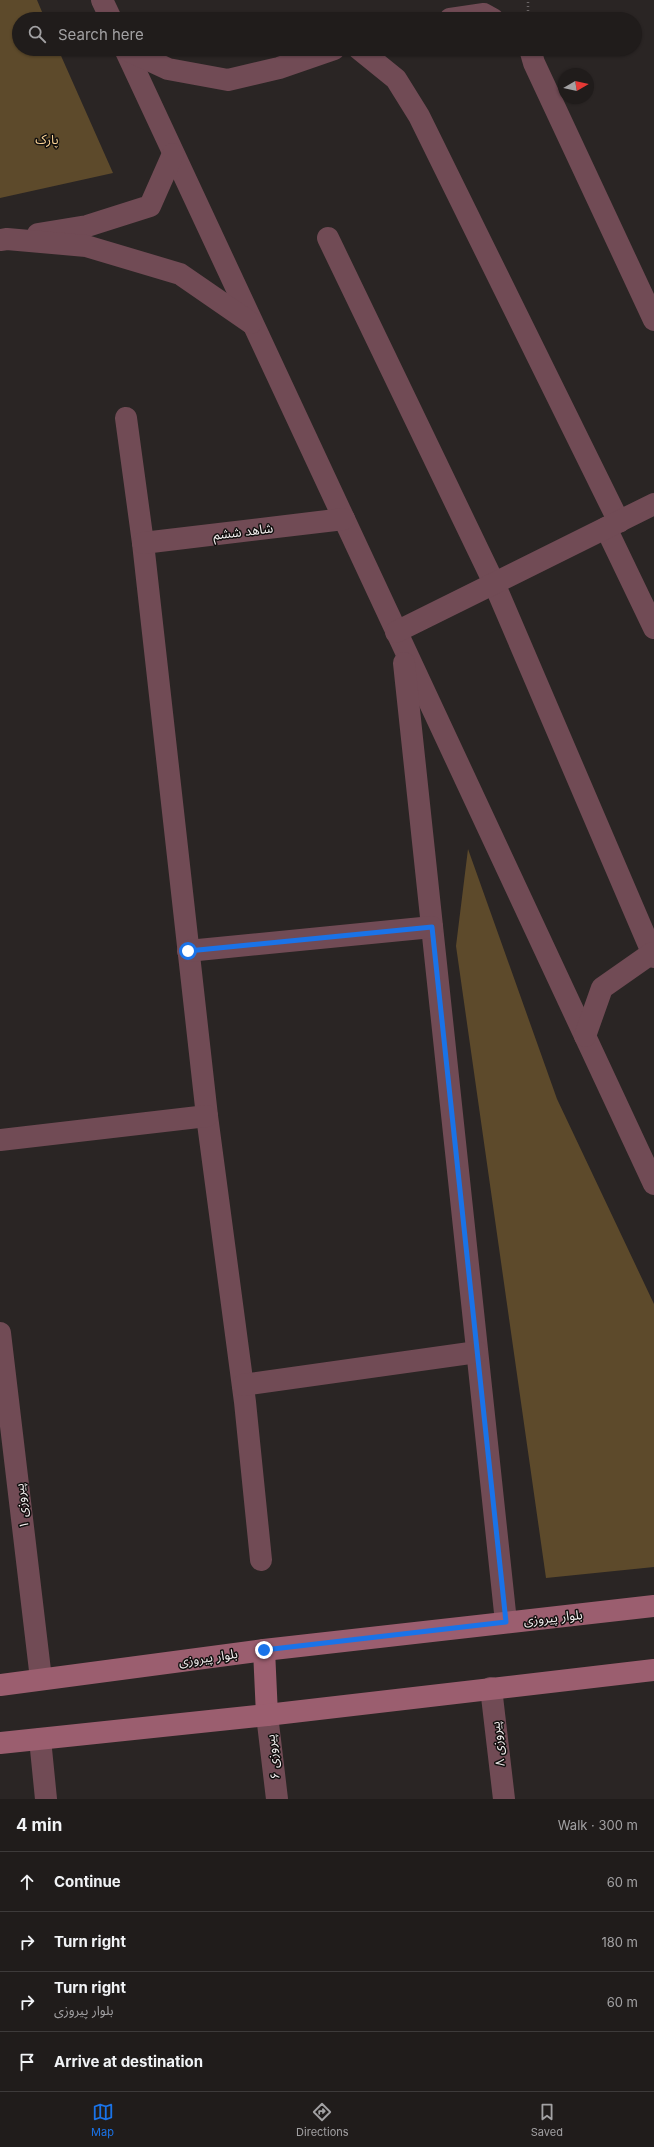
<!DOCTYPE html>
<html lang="en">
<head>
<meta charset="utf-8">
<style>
  body { margin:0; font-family:Inter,"Noto Sans Arabic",sans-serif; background:#282524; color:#f1f3f6 }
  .compass { position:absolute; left:558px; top:68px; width:36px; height:36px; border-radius:50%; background:#201c1b; box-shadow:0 1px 3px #0004; rotate:81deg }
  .stop { position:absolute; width:12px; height:12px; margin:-9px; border:3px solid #1a73e8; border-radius:50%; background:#fff }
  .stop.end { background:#1a73e8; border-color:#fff; box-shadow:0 1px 4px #0008 }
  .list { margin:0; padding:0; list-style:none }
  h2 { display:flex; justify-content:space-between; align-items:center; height:52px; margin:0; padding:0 16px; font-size:17px }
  h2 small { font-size:13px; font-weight:400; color:#a2a1a3 }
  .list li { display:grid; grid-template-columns:26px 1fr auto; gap:12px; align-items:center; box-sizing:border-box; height:60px; padding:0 16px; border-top:1px solid #3d3a3a }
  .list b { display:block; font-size:15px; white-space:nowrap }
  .list p { margin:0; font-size:13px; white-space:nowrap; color:#a2a1a3 }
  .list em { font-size:13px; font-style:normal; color:#a2a1a3 }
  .icon { flex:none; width:22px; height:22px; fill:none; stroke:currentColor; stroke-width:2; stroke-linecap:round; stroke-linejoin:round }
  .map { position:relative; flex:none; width:654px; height:1799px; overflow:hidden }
  .search { position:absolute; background:#201c1b; box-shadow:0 1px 3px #0004; left:12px; right:12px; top:12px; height:44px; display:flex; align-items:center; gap:10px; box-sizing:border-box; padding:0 14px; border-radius:22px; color:#a2a1a3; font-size:15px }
  .sheet { height:292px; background:#201c1b }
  nav { display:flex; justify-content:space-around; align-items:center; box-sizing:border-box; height:56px; border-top:1px solid #3d3a3a; background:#201c1b; font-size:11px; color:#a2a1a3 }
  nav a { display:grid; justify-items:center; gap:2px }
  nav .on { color:#1a73e8 }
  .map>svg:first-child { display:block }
  .green { fill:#5d4a2b }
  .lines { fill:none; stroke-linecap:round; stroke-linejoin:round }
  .path { stroke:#6a6565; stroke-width:2.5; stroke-dasharray:1 3; stroke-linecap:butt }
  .minor { stroke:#714b55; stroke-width:22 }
  .secondary { stroke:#9b5e6f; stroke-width:22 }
  .route { stroke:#1a73e8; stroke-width:5 }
  .labels { text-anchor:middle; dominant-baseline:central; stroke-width:3; stroke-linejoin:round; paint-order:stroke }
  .park-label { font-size:13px; fill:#fdd597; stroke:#110f0e }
  .street-label { font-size:13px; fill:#f3efef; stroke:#110f0e }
</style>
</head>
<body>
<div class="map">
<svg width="654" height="1799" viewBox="0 0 654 1799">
  <rect width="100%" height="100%" fill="#2a2524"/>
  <g class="green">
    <polygon points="0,0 37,0 45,19 19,19 19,49 58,49 113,173 0,198"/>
    <polygon points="468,849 557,1099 654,1304 654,1567 546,1578 456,946"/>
  </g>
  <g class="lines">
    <polyline class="path" points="528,19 528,0"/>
    <g class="minor">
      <polyline points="102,0 111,19"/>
      <polyline points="450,19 484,14 493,19"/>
      <polyline points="125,49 654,1184"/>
      <polyline points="125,49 168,69 228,80 279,68 334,49"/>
      <polyline points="359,49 396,79 419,116 619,522"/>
      <polyline points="530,49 534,63 654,320"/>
      <polyline points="38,234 87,226 150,206 173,154"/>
      <polyline points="328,238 494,583 654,957"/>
      <polyline points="0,240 7,239 86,246 180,274 251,323"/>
      <polyline points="126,418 143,543 207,1116 245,1402 261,1560"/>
      <polyline points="606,528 654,628"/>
      <polyline points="143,543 344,519"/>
      <polyline points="396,632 654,504"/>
      <polyline points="404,663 506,1622"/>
      <polyline points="188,951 432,927"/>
      <polyline points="585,1036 602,988 652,953"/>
      <polyline points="0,1140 207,1116"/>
      <polyline points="0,1333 41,1679"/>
      <polyline points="243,1385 477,1352"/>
      <polyline points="491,1688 504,1799"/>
      <polyline points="267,1715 277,1799"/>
      <polyline points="40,1739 46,1799"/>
    </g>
    <g class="secondary">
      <polyline points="264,1650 267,1715"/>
      <polyline points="0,1685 264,1650 654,1606"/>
      <polyline points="0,1743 267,1715 654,1670"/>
    </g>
  </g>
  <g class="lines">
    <polyline class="route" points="188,951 432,927 506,1622 264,1650"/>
  </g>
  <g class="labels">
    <g class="park-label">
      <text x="47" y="139">پارک</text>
    </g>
    <g class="street-label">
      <text transform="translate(243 531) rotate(-7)">شاهد ششم</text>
      <text transform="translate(21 1506) rotate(-97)">پیروزی ۱</text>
      <text transform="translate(553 1617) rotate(-6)">بلوار پیروزی</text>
      <text transform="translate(208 1657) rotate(-8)">بلوار پیروزی</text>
      <text transform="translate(497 1744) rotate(-97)">پیروزی ۸</text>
      <text transform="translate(272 1757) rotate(-97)">پیروزی ۶</text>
    </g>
  </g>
</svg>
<svg class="compass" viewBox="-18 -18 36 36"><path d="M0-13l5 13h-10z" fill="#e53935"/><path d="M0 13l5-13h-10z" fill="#a2a1a3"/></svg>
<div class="stop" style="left:188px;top:951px"></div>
<div class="stop end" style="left:264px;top:1650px"></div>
<div class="search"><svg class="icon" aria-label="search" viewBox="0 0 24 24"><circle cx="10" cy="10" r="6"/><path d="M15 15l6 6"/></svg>Search here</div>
</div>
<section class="sheet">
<h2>4 min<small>Walk · 300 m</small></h2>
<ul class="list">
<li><svg class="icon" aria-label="ahead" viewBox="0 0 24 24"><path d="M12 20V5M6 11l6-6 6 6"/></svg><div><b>Continue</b></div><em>60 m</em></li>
<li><svg class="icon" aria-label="right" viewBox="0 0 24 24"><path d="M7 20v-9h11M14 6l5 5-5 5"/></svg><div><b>Turn right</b></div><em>180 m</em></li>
<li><svg class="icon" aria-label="right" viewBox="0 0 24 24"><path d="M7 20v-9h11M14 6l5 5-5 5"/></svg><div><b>Turn right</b><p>بلوار پیروزی</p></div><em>60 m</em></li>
<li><svg class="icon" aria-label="arrive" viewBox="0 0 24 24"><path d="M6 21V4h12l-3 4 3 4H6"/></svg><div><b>Arrive at destination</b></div></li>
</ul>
</section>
<nav>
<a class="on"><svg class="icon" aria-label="map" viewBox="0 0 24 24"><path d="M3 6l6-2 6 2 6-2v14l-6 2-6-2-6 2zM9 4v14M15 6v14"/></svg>Map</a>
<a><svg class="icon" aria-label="directions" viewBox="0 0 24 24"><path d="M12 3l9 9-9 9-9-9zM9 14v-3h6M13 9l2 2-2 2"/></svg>Directions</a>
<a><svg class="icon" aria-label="saved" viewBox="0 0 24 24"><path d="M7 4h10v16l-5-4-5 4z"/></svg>Saved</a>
</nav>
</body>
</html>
